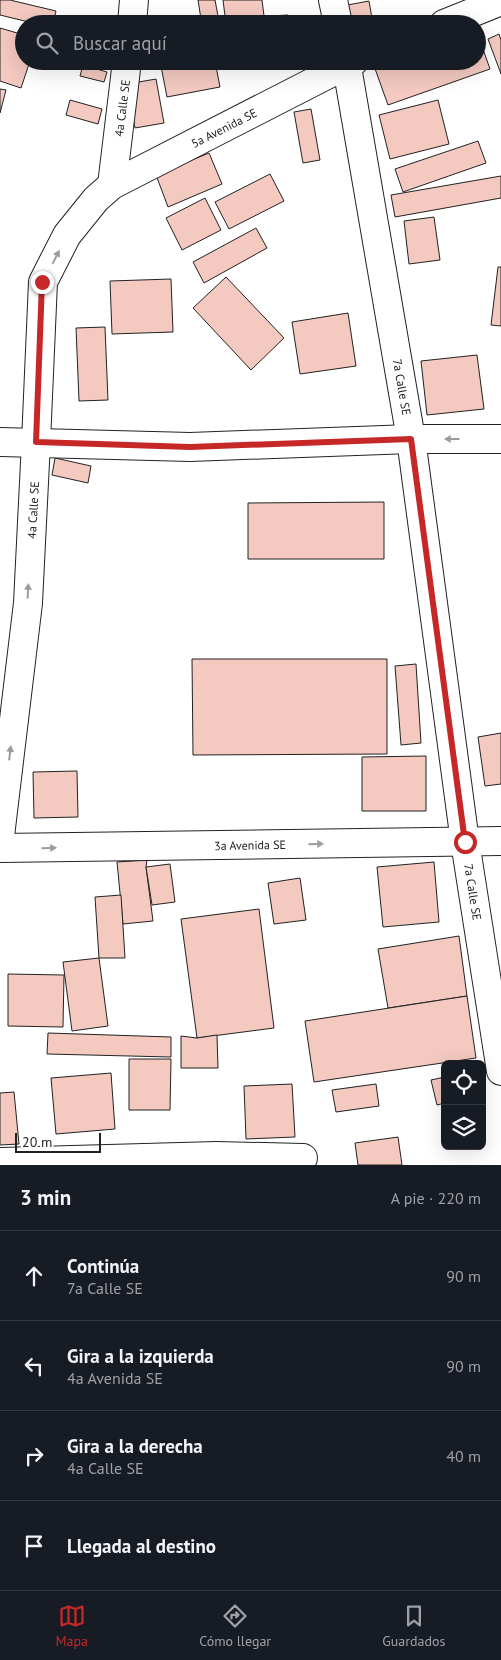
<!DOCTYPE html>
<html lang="es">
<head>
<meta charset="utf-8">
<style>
  body { margin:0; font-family:"PT Sans",sans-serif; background:#20242c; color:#f1f3f6 }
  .controls { position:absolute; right:15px; bottom:15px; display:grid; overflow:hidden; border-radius:8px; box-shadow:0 5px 20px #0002 }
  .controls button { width:45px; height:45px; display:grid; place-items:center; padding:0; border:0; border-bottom:1px solid #363941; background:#171b24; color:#f1f3f6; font:25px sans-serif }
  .scale { position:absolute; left:15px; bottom:12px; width:86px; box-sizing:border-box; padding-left:5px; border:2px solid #222; border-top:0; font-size:14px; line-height:18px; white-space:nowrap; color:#222; -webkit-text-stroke:4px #fff; paint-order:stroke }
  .stop { position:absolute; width:15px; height:15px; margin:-11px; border:4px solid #c62828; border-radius:50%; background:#fff }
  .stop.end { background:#c62828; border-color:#fff; box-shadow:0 1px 5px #0008 }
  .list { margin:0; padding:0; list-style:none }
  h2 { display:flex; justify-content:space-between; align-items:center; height:65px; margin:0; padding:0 20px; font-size:21px }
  h2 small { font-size:16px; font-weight:400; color:#9ea1a6 }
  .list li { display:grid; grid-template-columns:32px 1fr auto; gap:15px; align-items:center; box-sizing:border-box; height:90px; padding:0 20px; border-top:1px solid #363941 }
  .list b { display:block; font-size:19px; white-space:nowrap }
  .list p { margin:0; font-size:16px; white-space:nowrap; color:#9ea1a6 }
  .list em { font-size:16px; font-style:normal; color:#9ea1a6 }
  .icon { flex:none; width:28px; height:28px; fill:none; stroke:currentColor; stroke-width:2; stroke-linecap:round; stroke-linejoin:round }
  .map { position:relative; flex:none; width:501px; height:1165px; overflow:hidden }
  .search { position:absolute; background:#171b24; box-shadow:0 5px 20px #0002; left:15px; right:15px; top:15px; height:55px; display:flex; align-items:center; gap:12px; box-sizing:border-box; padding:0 18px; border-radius:28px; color:#9ea1a6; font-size:19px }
  .sheet { height:425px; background:#171b24 }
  nav { display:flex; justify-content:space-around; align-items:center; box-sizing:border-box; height:70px; border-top:1px solid #363941; background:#171b24; font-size:14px; color:#9ea1a6 }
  nav a { display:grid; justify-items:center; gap:2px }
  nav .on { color:#c62828 }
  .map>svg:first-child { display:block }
  .building { fill:#f3c9c0; stroke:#222 }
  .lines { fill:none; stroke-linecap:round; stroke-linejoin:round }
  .minor-casing { stroke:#222; stroke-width:30 }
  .minor { stroke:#fff; stroke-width:28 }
  .oneway { fill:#9c9c9c }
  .route { stroke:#c62828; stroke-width:6 }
  .labels { text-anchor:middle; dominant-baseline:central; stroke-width:4; stroke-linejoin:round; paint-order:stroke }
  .street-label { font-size:12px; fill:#222; stroke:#fff }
</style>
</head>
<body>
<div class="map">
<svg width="501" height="1165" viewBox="0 0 501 1165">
  <rect width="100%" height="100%" fill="#fff"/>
  <g class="building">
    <polygon points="0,0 10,0 56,11 53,24 37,24 0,15"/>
    <polygon points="198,0 215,0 218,16 201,19"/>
    <polygon points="223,0 262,0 265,24 226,24"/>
    <polygon points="369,1 373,24 346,24 342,6"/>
    <polygon points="288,15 289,24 271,24 270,16"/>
    <polygon points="0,28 24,35 24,61 30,61 21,88 0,81"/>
    <polygon points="477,32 490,69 388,105 373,63 378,61 477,61"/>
    <polygon points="499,34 501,40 501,74 488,39"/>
    <polygon points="160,61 215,61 220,87 167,97"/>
    <polygon points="83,65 107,72 104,82 80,76"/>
    <polygon points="156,79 164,123 135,128 127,84"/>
    <polygon points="0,89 6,90 0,113"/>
    <polygon points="70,100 102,109 98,124 66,115"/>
    <polygon points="438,100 449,144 390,159 379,115"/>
    <polygon points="311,109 320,160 303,163 294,112"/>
    <polygon points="478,141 486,163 403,192 395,169"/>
    <polygon points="209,153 222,184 168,207 156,175"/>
    <polygon points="270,174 284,201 229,229 215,202"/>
    <polygon points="501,176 501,198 395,217 391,195"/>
    <polygon points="205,198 221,230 182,250 166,218"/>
    <polygon points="434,217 440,260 409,264 404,221"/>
    <polygon points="256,228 267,248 204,283 193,262"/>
    <polygon points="498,267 501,267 501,326 491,325"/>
    <polygon points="226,277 284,338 251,370 193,308"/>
    <polygon points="171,279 173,332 112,334 110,281"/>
    <polygon points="348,313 356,366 300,374 292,322"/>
    <polygon points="105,327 108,400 79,401 76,328"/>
    <polygon points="477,355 484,409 427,415 421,361"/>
    <polygon points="55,458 91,466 88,483 52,475"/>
    <polygon points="384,502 384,559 248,559 248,503"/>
    <polygon points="192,659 387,659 387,754 193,755"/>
    <polygon points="416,664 421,743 401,745 395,666"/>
    <polygon points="501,733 501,784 485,786 478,737"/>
    <polygon points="426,756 426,811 362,811 362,757"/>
    <polygon points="77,771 78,817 34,818 33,772"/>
    <polygon points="147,860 146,867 153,921 123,924 117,862"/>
    <polygon points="434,862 439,922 383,927 377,867"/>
    <polygon points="170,864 175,902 152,905 146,867"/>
    <polygon points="300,878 306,920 274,924 268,883"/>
    <polygon points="121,895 125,958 99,958 95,897"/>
    <polygon points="259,909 274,1028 197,1038 181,919"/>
    <polygon points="459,936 467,996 388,1008 378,949"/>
    <polygon points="99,958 108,1026 72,1031 63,962"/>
    <polygon points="8,974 64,975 63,1027 8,1026"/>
    <polygon points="467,996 476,1058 314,1082 305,1021"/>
    <polygon points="48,1033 171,1037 171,1057 47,1054"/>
    <polygon points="217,1035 218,1068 181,1068 181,1036 197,1038"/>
    <polygon points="129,1059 171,1059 170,1110 129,1110"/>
    <polygon points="111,1073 115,1129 56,1134 51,1078"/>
    <polygon points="445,1077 445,1103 437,1105 431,1080"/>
    <polygon points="292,1084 295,1137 246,1139 244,1086"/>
    <polygon points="376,1084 379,1106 336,1112 332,1090"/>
    <polygon points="14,1092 19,1144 0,1145 0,1093"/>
    <polygon points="398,1137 402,1165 358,1165 355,1143"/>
  </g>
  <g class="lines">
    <defs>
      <g id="minor">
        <polyline points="333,0 338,24"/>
        <polyline points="132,24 134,0"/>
        <polyline points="444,24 501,1"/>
        <polyline points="346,61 411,439 465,842 501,1071"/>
        <polyline points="112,185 127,61"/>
        <polyline points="0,442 190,447 411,439 501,439"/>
        <polyline points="0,836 28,603 36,442 43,282 67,235 96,199 112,185 354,61"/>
        <polyline points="0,848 501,841"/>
        <polyline points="0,1162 216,1156 303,1158"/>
      </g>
    </defs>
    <use href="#minor" class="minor-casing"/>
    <use href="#minor" class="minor"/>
  </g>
  <defs><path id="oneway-solid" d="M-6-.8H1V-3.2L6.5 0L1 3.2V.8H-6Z" transform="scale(1.25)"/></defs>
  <g class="oneway">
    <use href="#oneway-solid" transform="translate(56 257) rotate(-63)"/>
    <use href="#oneway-solid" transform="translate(452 439) rotate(-180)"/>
    <use href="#oneway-solid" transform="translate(28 591) rotate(-87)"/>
    <use href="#oneway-solid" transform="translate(10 753) rotate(-83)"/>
    <use href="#oneway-solid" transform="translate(316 844) rotate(-1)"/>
    <use href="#oneway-solid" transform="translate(49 848) rotate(-1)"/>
  </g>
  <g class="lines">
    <polyline class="route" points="42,282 36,442 190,447 411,439 465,842"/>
  </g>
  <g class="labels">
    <g class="street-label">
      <text transform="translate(122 108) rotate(-83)">4a Calle SE</text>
      <text transform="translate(224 128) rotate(-27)">5a Avenida SE</text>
      <text transform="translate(402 387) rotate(80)">7a Calle SE</text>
      <text transform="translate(33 510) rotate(-87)">4a Calle SE</text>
      <text transform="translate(250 845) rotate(-1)">3a Avenida SE</text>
      <text transform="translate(473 892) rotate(81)">7a Calle SE</text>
    </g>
  </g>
</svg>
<div class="controls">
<button><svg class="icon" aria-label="locate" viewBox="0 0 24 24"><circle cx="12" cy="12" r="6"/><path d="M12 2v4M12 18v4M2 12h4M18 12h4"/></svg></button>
<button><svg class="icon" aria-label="layers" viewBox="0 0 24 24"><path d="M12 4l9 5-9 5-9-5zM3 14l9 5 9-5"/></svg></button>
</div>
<div class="scale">20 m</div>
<div class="stop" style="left:465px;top:842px"></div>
<div class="stop end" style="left:42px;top:282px"></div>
<div class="search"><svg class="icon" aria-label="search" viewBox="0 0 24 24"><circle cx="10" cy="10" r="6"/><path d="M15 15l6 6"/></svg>Buscar aquí</div>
</div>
<section class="sheet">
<h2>3 min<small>A pie · 220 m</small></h2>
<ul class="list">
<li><svg class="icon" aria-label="ahead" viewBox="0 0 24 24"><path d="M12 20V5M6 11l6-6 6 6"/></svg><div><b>Continúa</b><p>7a Calle SE</p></div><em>90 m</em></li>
<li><svg class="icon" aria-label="left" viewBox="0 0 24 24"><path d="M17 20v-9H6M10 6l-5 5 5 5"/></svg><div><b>Gira a la izquierda</b><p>4a Avenida SE</p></div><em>90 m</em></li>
<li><svg class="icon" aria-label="right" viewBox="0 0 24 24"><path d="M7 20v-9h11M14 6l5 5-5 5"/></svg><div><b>Gira a la derecha</b><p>4a Calle SE</p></div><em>40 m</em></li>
<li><svg class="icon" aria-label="arrive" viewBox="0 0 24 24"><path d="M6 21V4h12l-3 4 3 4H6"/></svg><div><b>Llegada al destino</b></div></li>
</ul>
</section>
<nav>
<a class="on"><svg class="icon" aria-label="map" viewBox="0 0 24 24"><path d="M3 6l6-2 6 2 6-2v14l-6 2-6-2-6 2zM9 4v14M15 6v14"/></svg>Mapa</a>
<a><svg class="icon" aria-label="directions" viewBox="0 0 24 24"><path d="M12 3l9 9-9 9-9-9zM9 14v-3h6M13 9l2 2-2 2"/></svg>Cómo llegar</a>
<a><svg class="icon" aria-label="saved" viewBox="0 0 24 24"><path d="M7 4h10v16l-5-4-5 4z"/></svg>Guardados</a>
</nav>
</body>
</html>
